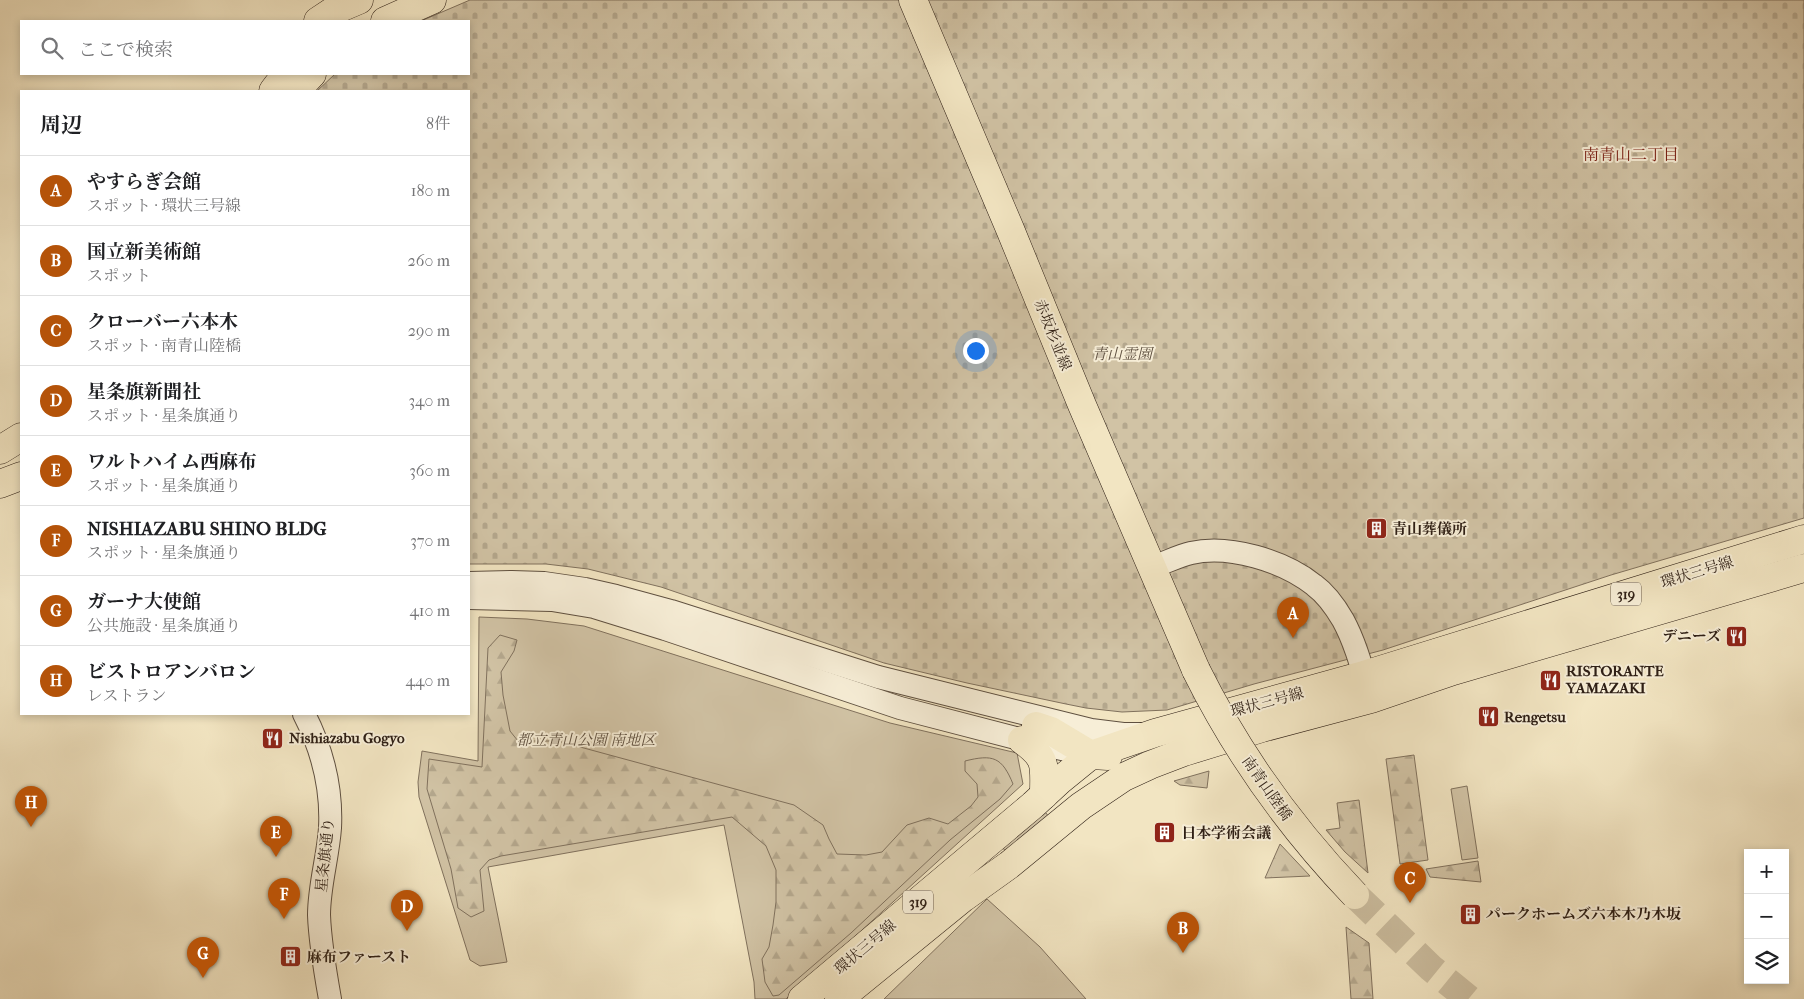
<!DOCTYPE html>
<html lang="ja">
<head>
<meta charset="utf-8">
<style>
  body { margin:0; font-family:"IM FELL French Canon","Noto Serif JP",serif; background:#f2f2f2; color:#202124 }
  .controls { position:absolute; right:15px; bottom:15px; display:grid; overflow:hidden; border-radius:0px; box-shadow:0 2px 8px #0003 }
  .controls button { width:45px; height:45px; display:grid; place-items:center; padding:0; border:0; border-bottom:1px solid #e0e0e0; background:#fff; color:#202124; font:25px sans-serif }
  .you { position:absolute; left:975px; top:350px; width:18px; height:18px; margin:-12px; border:4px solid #fff; border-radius:50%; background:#1a73e8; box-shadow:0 0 0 8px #1a73e833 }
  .badge { display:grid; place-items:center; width:32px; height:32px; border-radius:50%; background:#b45309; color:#fff; font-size:16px; font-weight:700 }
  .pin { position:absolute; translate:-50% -41px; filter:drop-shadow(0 1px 2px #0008) }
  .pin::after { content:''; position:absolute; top:26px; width:18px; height:15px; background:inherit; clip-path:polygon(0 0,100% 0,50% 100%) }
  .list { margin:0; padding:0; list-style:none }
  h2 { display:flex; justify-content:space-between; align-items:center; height:65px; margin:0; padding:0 20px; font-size:21px }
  h2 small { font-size:16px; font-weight:400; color:#757577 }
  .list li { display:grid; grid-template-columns:32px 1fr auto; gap:15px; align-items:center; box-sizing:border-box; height:70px; padding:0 20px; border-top:1px solid #e0e0e0 }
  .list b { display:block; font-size:19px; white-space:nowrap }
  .list p { margin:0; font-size:16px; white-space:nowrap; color:#757577 }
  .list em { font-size:16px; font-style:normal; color:#757577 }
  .icon { flex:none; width:28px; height:28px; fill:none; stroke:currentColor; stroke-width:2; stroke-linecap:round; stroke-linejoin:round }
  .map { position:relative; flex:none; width:1804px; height:999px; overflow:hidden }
  .search { position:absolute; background:#fff; box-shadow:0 2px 8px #0003; left:20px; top:20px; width:450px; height:55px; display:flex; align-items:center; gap:12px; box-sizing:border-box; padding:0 18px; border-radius:0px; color:#757577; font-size:19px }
  .panel { position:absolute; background:#fff; box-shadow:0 2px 8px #0003; left:20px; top:90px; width:450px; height:625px; border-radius:0px }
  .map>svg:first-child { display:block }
  .green { fill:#d1c3a5; stroke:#80715d }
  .forest { fill:url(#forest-firs); stroke:#80715d }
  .cemetery { fill:url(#cemetery-stones); stroke:#80715d }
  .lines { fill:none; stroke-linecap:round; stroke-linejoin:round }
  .major-tunnel { stroke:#cbbd9f; stroke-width:28; stroke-dasharray:28 14; stroke-linecap:butt }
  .minor-casing { stroke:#5f5040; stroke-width:24 }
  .major-casing { stroke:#2e1f15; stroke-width:29 }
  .minor { stroke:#f7eed7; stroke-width:22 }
  .major { stroke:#f2e5c2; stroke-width:28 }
  .major-bridge-casing { stroke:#2e1f15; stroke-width:29; stroke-linecap:butt }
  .major-bridge { stroke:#f2e5c2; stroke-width:28 }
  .labels { text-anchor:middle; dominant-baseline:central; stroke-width:4; stroke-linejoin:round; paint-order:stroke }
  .shield { fill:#f7eed7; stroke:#6a5d4f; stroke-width:1 }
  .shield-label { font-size:14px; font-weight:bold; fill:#2e1f15 }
  .street-label { font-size:15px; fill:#2e1f15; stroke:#f7eed7 }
  .park-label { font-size:15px; font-style:italic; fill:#5f5040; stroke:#f7eed7 }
  .poi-label { font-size:15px; font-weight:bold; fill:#2e1f15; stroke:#f7eed7; text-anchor:start }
  .neighbourhood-label { font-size:16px; fill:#7a1f14; stroke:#f7eed7 }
</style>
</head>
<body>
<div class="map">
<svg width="1804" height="999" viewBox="0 0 1804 999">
  <defs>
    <pattern id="forest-firs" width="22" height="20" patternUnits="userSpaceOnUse" patternTransform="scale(1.25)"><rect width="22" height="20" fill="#d1c3a5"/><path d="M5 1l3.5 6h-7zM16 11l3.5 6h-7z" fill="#b4a78d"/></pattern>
    <pattern id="cemetery-stones" width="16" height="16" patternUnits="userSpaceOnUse" patternTransform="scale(1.25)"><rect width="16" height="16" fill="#d1c3a5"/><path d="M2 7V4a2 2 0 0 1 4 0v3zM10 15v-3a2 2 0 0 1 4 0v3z" fill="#b4a78d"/></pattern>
  </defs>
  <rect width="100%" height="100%" fill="#f2e5c2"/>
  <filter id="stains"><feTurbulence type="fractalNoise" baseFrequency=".004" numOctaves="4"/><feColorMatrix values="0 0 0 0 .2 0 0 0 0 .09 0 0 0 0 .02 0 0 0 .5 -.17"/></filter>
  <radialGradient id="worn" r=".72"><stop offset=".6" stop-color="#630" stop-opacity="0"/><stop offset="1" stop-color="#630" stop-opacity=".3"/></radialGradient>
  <g class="green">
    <polygon points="479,617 527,619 584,626 890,723 1017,753 1023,784 786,999 755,999 754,982 724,825 488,867 507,962 480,966 470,960 419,797 418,782 422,751 478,761"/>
    <polygon points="1467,786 1478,858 1462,860 1451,789"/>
    <polygon points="1041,807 1050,818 1006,851 1000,846"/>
    <polygon points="987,899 1040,947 1086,999 884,999"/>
  </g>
  <g class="forest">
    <path d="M 500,635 L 517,640 L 514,651 L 501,672 L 503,695 L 510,731 L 518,741 L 558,741 L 794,805 L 823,825 L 829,839 L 837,854 L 866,855 L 882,852 L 907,825 L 929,818 L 948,824 L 971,806 L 978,797 L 977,784 L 965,771 L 965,761 C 993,754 1002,757 1013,784 L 1000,799 L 950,840 L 851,933 L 779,995 L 773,996 L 765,982 L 762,959 L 769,947 L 773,925 L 776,902 L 776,870 L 766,846 L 732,817 L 501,856 L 489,860 L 480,870 L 484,911 L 471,917 L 458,908 L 451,869 L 427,789 L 429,759 L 482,767 L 488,648 Z"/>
    <polygon points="1414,755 1428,860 1400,864 1386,759"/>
    <polygon points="1209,771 1207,788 1180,785 1174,781"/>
    <polygon points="1359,800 1368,873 1345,852 1326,830 1340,828 1337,803"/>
    <polygon points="1280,844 1310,876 1265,878"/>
    <polygon points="1478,861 1481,882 1430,877 1426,869"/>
    <polygon points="1346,927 1369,943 1373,999 1351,999"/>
  </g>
  <polygon class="cemetery" points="470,0 1804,0 1804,518 1611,575 1383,650 1254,684 1167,710 1122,712 1086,708 1066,704 967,683 884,663 661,587 588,569 546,564 469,564 469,91 317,91 335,74 469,74 469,21 421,21"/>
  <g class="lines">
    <polyline class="major-tunnel" points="1355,895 1431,968 1469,999"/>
    <defs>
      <g id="minor">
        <path d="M 1152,567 C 1165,563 1178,556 1191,553 C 1229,544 1284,561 1314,585 C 1325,593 1336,608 1343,620 C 1355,642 1362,668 1369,692"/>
        <polyline points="469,583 512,582 544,583 585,589 616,596 671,611 878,677 1091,730 1123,734 1142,734"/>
        <polyline points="469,598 552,600 594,607 665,629 900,708 1039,744 1080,753"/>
        <path d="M 304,714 C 322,749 332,788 330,828 C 328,857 319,886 319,915 C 320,943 325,971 330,999"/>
      </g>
      <g id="major">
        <polyline points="913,0 1010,229 1082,405 1196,670"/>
        <polyline points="318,21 333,11 359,0"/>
        <polyline points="385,21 432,0"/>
        <polyline points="273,91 286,74"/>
        <polyline points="296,91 312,74"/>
        <polyline points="0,450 21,437"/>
        <polyline points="0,484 21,476"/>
        <polyline points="1036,726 1051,731 1091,755 1108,756"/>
        <path d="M 1022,740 C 1048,759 1044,765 1044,795"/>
        <polyline points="802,999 1033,805 1059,781 1091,755 1155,733 1364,675 1804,539"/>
        <polyline points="839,999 963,898 1009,865 1081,806 1124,777 1150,765 1184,752 1262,728 1371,699 1453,671 1804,568"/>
      </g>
    </defs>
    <use href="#minor" class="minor-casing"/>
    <use href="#major" class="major-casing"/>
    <use href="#minor" class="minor"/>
    <use href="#major" class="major"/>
    <defs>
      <path id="major-bridge" d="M 1196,670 C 1237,753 1291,828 1355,895"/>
    </defs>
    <use href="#major-bridge" class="major-bridge-casing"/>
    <use href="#major-bridge" class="major-bridge"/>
  </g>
  <defs>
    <symbol id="building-square" viewBox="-11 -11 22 22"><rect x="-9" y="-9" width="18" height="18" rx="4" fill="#8f2418" stroke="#f7eed7"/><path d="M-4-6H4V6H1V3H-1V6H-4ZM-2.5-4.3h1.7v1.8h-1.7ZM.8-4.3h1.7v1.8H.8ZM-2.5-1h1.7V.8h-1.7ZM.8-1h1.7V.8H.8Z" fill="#fff"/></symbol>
    <symbol id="restaurant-square" viewBox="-11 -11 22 22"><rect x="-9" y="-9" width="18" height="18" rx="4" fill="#8f2418" stroke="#f7eed7"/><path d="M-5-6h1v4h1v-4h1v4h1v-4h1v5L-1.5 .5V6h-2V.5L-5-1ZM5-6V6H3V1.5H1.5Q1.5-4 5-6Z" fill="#fff"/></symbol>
  </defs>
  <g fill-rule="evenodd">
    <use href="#building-square" x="1364" y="516" width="25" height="25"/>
    <use href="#restaurant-square" x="1724" y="624" width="25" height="25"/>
    <use href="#restaurant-square" x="1538" y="668" width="25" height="25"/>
    <use href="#restaurant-square" x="1476" y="704" width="25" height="25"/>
    <use href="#restaurant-square" x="260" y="726" width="25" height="25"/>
    <use href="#building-square" x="1152" y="820" width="25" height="25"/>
    <use href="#building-square" x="1458" y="902" width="25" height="25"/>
    <use href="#building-square" x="278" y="944" width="25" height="25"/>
  </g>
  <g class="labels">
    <g class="shield">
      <rect x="1611" y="582.5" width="30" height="23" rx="4"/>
      <rect x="903" y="890.5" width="30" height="23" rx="4"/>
    </g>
    <g class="shield-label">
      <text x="1626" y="594">319</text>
      <text x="918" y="902">319</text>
    </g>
    <g class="street-label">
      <text transform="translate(1053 335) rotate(68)">赤坂杉並線</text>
      <text transform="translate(1697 572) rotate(-17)">環状三号線</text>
      <text transform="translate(1267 702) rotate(-15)">環状三号線</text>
      <text transform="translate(1267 788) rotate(55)">南青山陸橋</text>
      <text transform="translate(325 855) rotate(-84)">星条旗通り</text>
      <text transform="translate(865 947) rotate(-40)">環状三号線</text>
    </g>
    <g class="park-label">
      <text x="1122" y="354">青山霊園</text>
      <text x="586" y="740">都立青山公園 南地区</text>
    </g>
    <g class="poi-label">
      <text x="1392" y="529">青山葬儀所</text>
      <text x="1721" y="636" text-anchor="end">デニーズ</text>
      <text x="1566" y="671">RISTORANTE<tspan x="1566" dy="17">YAMAZAKI</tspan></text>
      <text x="1504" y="717">Rengetsu</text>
      <text x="289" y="738">Nishiazabu Gogyo</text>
      <text x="1181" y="833">日本学術会議</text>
      <text x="1486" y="914">パークホームズ六本木乃木坂</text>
      <text x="307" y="957">麻布ファースト</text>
    </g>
    <g class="neighbourhood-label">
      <text x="1631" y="154">南青山二丁目</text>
    </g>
  </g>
  <rect width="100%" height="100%" filter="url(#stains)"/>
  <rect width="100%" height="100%" fill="url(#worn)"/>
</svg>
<div class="controls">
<button>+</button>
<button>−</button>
<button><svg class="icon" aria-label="layers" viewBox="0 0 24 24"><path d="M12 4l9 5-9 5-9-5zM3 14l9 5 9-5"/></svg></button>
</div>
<div class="you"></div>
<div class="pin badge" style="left:1293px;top:638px">A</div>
<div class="pin badge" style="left:1183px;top:953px">B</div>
<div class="pin badge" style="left:1410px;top:903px">C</div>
<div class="pin badge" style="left:407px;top:931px">D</div>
<div class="pin badge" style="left:276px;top:857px">E</div>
<div class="pin badge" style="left:284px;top:919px">F</div>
<div class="pin badge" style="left:203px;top:978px">G</div>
<div class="pin badge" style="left:31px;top:827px">H</div>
<div class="search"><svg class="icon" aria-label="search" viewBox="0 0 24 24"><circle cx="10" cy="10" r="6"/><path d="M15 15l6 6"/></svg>ここで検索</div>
<section class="panel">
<h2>周辺<small>8件</small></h2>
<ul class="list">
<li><span class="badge">A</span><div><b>やすらぎ会館</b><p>スポット · 環状三号線</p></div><em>180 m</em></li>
<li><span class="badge">B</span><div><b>国立新美術館</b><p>スポット</p></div><em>260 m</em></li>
<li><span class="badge">C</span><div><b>クローバー六本木</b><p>スポット · 南青山陸橋</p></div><em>290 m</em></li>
<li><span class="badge">D</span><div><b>星条旗新聞社</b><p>スポット · 星条旗通り</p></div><em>340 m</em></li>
<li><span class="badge">E</span><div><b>ワルトハイム西麻布</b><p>スポット · 星条旗通り</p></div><em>360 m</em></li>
<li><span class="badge">F</span><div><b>NISHIAZABU SHINO BLDG</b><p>スポット · 星条旗通り</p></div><em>370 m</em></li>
<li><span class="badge">G</span><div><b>ガーナ大使館</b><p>公共施設 · 星条旗通り</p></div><em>410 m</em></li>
<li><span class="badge">H</span><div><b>ビストロアンバロン</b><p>レストラン</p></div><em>440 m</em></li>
</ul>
</section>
</div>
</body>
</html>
